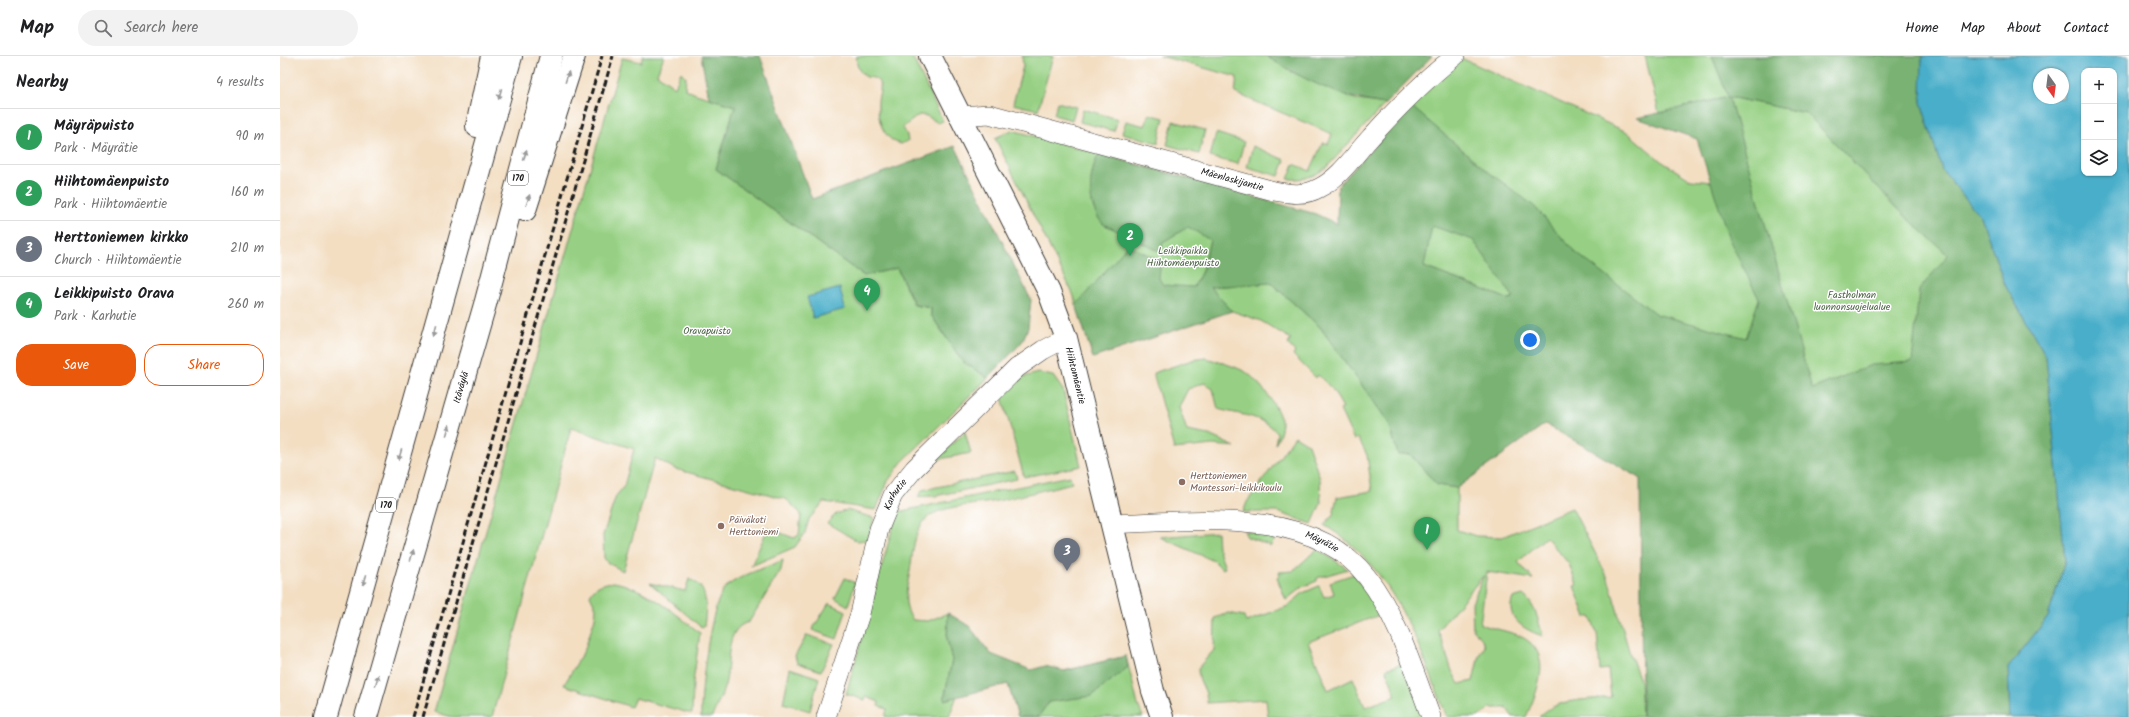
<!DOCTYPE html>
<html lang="en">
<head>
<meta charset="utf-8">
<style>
  body { margin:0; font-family:Kalam,sans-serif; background:#f2f2f2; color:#202124 }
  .controls { position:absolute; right:12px; top:12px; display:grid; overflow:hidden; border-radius:8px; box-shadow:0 1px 3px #0004 }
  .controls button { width:36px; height:36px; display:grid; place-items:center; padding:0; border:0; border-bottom:1px solid #e0e0e0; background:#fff; color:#202124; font:20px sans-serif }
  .compass { position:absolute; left:1753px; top:12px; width:36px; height:36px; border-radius:50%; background:#fff; box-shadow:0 1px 3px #0004; rotate:166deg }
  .you { position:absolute; left:1250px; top:284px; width:14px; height:14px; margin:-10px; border:3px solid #fff; border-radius:50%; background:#1a73e8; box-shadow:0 0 0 6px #1a73e833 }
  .badge { display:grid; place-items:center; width:26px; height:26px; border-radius:50%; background:#ea580c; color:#fff; font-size:13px; font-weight:700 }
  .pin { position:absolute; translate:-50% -33px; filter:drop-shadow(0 1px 2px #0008) }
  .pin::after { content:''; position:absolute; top:21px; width:14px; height:12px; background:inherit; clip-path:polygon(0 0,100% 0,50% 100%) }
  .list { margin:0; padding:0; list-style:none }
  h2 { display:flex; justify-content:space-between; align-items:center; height:52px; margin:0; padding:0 16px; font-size:17px }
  h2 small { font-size:13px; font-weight:400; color:#757577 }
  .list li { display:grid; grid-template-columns:26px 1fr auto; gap:12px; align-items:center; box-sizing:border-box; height:56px; padding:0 16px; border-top:1px solid #e0e0e0 }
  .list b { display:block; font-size:15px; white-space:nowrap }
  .list p { margin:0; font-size:13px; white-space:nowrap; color:#757577 }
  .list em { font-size:13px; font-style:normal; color:#757577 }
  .actions { display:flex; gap:8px; padding:12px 16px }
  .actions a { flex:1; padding:9px 0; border:1px solid #ea580c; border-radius:16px; text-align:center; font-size:14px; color:#ea580c }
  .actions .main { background:#ea580c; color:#fff }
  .icon { flex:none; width:22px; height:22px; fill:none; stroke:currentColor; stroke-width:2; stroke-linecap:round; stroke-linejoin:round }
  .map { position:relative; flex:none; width:1849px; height:661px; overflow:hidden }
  header { display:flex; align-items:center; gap:24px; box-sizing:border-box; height:56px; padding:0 20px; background:#fff; border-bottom:1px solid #e0e0e0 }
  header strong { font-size:19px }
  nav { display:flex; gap:22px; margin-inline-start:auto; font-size:14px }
  .search { width:280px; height:36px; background:#f2f2f2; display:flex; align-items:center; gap:10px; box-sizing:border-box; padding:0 14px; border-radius:22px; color:#757577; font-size:15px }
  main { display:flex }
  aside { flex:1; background:#fff }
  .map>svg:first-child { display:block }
  .green { fill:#97d084; stroke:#5a7650; fill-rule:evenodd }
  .forest { fill:#79b272; stroke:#4a6747; fill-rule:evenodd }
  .water { fill:#4aaec9; stroke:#336572; fill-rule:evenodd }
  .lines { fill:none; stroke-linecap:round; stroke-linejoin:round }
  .street-casing { stroke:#3c3935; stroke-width:20 }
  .secondary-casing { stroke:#3c3935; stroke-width:24 }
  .highway-casing { stroke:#3c3935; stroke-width:24 }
  .street { stroke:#fff; stroke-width:19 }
  .secondary { stroke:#fff; stroke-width:22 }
  .highway { stroke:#fff; stroke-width:22 }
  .rail { stroke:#1c1c1c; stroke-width:3; stroke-dasharray:6 3; stroke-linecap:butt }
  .oneway { fill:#999 }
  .education-dot { fill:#8d6e63; stroke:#fff; stroke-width:1.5 }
  .labels { text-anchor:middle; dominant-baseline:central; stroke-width:3; stroke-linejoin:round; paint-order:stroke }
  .shield { fill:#fff; stroke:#606060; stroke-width:1 }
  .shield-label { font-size:9px; font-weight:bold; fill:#1c1c1c }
  .street-label { font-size:10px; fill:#1c1c1c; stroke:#fff }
  .park-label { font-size:10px; fill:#4d6446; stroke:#fff }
  .education-label { font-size:10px; fill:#785e54; stroke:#fff; text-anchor:start }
</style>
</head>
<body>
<header>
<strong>Map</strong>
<div class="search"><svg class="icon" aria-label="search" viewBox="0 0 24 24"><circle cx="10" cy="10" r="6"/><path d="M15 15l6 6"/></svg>Search here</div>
<nav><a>Home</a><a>Map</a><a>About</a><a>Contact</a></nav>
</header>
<main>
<aside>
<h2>Nearby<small>4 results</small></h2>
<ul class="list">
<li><span class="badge" style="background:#2e9e5b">1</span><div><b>Mäyräpuisto</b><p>Park · Mäyrätie</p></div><em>90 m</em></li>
<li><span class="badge" style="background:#2e9e5b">2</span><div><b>Hiihtomäenpuisto</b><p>Park · Hiihtomäentie</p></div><em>160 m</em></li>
<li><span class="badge" style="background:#6b7280">3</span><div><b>Herttoniemen kirkko</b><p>Church · Hiihtomäentie</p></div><em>210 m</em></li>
<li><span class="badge" style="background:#2e9e5b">4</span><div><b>Leikkipuisto Orava</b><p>Park · Karhutie</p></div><em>260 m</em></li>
</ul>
<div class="actions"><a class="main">Save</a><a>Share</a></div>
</aside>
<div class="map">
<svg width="1849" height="661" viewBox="0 0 1849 661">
  <rect width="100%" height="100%" fill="#fff"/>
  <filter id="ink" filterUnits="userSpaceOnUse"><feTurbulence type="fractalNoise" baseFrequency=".025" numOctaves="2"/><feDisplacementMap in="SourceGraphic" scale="8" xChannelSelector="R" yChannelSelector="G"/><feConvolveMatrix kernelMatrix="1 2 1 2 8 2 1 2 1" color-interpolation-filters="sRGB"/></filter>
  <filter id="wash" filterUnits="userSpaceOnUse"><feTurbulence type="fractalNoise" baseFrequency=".012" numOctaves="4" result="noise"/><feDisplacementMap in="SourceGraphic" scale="16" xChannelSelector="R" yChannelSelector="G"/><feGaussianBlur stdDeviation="0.9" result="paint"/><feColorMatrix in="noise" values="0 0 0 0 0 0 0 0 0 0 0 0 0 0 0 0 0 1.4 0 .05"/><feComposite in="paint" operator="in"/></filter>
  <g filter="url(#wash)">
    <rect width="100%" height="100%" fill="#f3dec2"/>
    <g class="green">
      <polygon points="363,0 384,0 377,18 395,31 401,16 406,21 405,33 416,38 455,50 436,113 584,220 617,212 634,249 651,252 651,259 682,305 708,322 622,406 608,425 596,454 544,446 529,463 525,477 515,491 471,510 488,472 514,482 519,479 521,458 506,443 395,413 375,402 343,515 328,507 324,502 323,479 336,440 344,430 354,393 291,372 212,661 172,661 154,656 342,2 361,6"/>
      <path d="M 577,0 L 632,0 L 663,65 L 658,67 L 647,60 L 639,59 L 622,72 L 627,79 L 628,85 L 621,88 C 603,84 597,63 598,46 C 598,39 603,31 598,25 C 594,21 591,22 587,21 C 579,18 575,7 577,0 Z"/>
      <polygon points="742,0 773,0 758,54 733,48 743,10"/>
      <path d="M 880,0 L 986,0 L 1012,16 L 1077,44 L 1105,48 L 1047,111 C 1034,121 1024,124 1008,123 L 1014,108 L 1030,115 L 1043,86 L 1048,88 L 1052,78 L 955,37 L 957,21 Z"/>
      <path d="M 1365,0 L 1432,0 L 1449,41 L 1526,57 L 1542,73 L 1532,0 L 1849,0 L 1849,661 L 1577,661 L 1228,243 L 1144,211 L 1131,50 L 1181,2 L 1347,76 L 1381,105 L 1411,124 L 1453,128 L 1449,41 L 1379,57 ZM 1804,15 L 1834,15 L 1834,117 L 1804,117 ZM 1759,18 L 1783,18 L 1783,42 L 1759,42 Z"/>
      <polygon points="777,46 796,51 792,64 774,59"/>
      <polygon points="803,53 838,63 834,75 800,66"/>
      <polygon points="869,58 884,62 878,87 842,77 846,65 865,70"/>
      <polygon points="893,65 925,74 919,98 887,89"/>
      <polygon points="732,74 955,135 930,184 922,215 914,231 813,302 793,238 715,82"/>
      <polygon points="936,77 964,86 958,108 930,101"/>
      <polygon points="973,90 1005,104 999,120 967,111"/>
      <path d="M 991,227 L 1040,271 L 1109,367 L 1118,398 L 1130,398 L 1157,429 L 1177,432 L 1177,474 L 1196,480 L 1222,481 L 1292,452 L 1328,522 L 1350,598 L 1360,624 L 1362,661 L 1259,661 C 1278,641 1306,645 1331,641 L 1328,613 L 1320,614 L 1317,577 L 1310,560 L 1306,561 L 1294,530 L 1297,529 L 1289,508 L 1266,481 L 1238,506 L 1253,523 L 1207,516 L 1200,568 C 1211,572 1223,574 1235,578 C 1276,593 1259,632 1246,661 L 1233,661 L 1226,652 L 1210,652 L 1198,661 L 1167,661 C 1139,590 1114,510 1044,469 L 1053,459 L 1057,441 L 1092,435 L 1087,399 L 1078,382 L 1074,384 L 1060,354 L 1063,352 L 1053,334 L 1038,319 L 1036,322 L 1013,299 L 1015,296 L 1008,288 L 1011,283 L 981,265 L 952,255 L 929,231 ZM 1204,519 L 1192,547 L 1193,574 L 1202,583 L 1204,591 L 1199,599 L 1193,625 L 1179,628 L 1172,615 L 1158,574 Z"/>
      <path d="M 926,302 C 939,306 952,309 964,315 C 977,322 998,350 1001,365 C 1003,373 999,381 995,388 L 997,377 C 984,359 958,359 938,353 L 933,333 L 924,327 L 908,333 L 899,351 L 907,375 L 929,379 L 955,391 L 933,389 L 894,393 L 873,317 L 912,304 Z"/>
      <polygon points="758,317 773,320 783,334 801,410 744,421 722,341 743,321"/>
      <polygon points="685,376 691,397 655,404"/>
      <polygon points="1015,380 1028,388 1040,423 1041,447 1032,468 997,456 963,456 967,446"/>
      <polygon points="735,415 737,423 655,440 638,441 642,434"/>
      <path d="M 790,420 L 792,427 C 766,433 739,441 712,446 C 695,449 658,450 646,463 C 633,476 633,498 630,515 C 627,533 621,548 633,564 L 648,565 L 668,557 L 667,583 L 672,604 L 664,643 L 677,640 L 669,661 L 605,661 L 607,653 L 598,650 L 599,646 L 586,641 L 585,644 L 566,638 L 617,456 Z"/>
      <polygon points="567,454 594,462 588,484 577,485 547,467 556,458"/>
      <polygon points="964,475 997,479 991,490 967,481"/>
      <polygon points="937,476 938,492 945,512 942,513 934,505 880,481"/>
      <polygon points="1037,493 1068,513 1037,522 1037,525 1022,531 1006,544 997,522 1000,520 999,516 1013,515"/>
      <path d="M 503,504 L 501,514 L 469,566 C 443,572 451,609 445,629 C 442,640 436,651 432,661 L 421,661 C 420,637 430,543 447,530 C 462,518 486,512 503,504 Z"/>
      <path d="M 1074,518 L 1102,558 L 1028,586 L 1048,634 L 1073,622 L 1085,651 L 1116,640 L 1106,613 L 1124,607 L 1145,661 L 988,661 L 986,643 L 927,647 C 928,633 918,629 918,612 L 934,594 L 935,562 L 948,557 L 964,560 L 966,566 L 1008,550 L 1023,537 L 1039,530 L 1044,541 L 1054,538 L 1050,526 Z"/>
      <polygon points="565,522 575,527 568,550 555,542"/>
      <path d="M 409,523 C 430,530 426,553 424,571 L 422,572 L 370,527 L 405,535 Z"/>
      <path d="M 334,526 C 366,532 395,557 420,577 L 413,627 L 412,658 L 355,642 L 351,651 L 284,629 L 305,593 L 315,562 L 316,552 L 310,539 C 315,529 324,527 334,526 Z"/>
      <path d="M 1243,539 C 1256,549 1258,565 1263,580 C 1246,575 1224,562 1233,542 Z"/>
      <polygon points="549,547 566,555 557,583 532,574"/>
      <polygon points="527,579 554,588 541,615 517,607 515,600"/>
      <polygon points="846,600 858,649 863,661 738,661 728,628"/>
      <polygon points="510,612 539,622 530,655 503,647"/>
    </g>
    <g class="forest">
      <polygon points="421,0 480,0 532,143 675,90 751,244 748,272 742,286 708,322 682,305 651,259 651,252 635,249 617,212 584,220 436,113 455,50 429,42"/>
      <path d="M 986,0 L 1152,0 L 1105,48 C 1058,41 1026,25 986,0 Z"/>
      <path d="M 1432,0 L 1642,0 L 1641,46 L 1662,114 L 1701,161 L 1725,229 L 1766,300 L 1785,505 L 1768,561 L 1728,612 L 1730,661 L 1362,661 L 1360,422 L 1265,368 L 1177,432 L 1157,429 L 1130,398 L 1118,399 L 1109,367 L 1040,271 L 991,227 L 930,231 L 952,255 L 813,302 L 796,249 L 848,189 L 881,205 L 879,222 L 883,229 L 914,231 L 922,215 L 930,184 L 908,171 L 883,186 L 881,196 L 823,168 C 806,150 808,118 819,98 L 1036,158 L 1057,168 L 1058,130 L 1131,50 L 1206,114 L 1254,150 L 1295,196 L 1376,258 L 1466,282 L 1479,243 L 1449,183 L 1417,83 L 1357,62 L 1448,41 ZM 1449,41 L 1526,57 L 1621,156 L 1668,199 L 1639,234 L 1632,306 L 1591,309 L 1532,333 ZM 1152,170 L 1193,184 L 1234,242 L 1228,243 L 1144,211 Z"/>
      <polygon points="668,557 689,570 711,598 751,614 765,610 785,615 846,600 848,611 812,640 769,646 758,661 738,661 728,628 664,644 672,604 667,583"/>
    </g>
    <g class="water">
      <path d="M 1642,0 L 1849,0 L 1849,661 L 1730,661 L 1728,612 L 1768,561 L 1785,505 L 1766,300 L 1725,229 L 1701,161 L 1662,114 L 1641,46 ZM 1804,15 L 1834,15 L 1834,117 L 1804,117 ZM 1759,18 L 1783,18 L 1783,42 L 1759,42 Z"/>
      <polygon points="560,232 565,253 533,262 527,241"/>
    </g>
  </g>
  <g filter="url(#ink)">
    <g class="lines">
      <defs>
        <g id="street">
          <path id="s1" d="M 680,60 L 709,58 L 994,135 C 1010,138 1025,140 1039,132 C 1060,122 1075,98 1091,81 C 1117,52 1145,24 1175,0"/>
          <path id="s2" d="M 832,468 C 912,465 1032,449 1087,521 C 1118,561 1133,614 1151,661"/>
          <path id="s3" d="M 546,661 L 580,558 L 599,473 L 613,439 L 634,413 L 737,312 L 763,294 L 786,282"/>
        </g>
        <g id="secondary">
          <path id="s4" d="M 650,0 L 769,236 L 786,282 L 873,635 L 882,661"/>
        </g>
        <g id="highway">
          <polyline points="197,70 212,0"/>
          <polyline points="245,154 294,0"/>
          <polyline points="46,661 231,0"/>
          <path id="s5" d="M 86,661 L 206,245 L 271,0"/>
        </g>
      </defs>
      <use href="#street" class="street-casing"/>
      <use href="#secondary" class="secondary-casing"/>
      <use href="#highway" class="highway-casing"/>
      <use href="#street" class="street"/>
      <use href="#secondary" class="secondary"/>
      <use href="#highway" class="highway"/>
      <g class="rail">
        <polyline points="133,661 322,0"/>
        <polyline points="143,661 333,0"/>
      </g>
    </g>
    <defs><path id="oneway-solid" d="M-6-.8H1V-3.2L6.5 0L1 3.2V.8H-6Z"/></defs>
    <g class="oneway">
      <use href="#oneway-solid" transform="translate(287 21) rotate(-72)"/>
      <use href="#oneway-solid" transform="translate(220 38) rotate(105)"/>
      <use href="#oneway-solid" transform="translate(245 99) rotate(-75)"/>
      <use href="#oneway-solid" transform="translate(248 144) rotate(-72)"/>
      <use href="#oneway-solid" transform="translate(155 274) rotate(106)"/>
      <use href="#oneway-solid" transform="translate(168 374) rotate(-74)"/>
      <use href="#oneway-solid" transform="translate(120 399) rotate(106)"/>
      <use href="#oneway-solid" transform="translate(132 499) rotate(-74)"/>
      <use href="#oneway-solid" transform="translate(85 524) rotate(106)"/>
      <use href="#oneway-solid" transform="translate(97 624) rotate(-74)"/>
    </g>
  </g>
  <g class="education-dot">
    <circle cx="902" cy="426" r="4"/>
    <circle cx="441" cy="470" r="4"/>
  </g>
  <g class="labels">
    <g class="shield">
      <rect x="228" y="115" width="20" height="14" rx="3"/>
      <rect x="96" y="442" width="20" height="14" rx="3"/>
    </g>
    <g class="shield-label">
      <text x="238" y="122">170</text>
      <text x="106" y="449">170</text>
    </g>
    <g class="street-label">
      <text stroke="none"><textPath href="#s1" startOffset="281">Mäenlaskijantie</textPath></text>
      <text stroke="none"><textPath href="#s4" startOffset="352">Hiihtomäentie</textPath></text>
      <text stroke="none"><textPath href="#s5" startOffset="343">Itäväylä</textPath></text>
      <text stroke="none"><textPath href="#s3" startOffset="234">Karhutie</textPath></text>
      <text stroke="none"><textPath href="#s2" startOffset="213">Mäyrätie</textPath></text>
    </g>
    <g class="park-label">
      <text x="903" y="195">Leikkipaikka<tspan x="903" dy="12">Hiihtomäenpuisto</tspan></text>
      <text x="1572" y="239">Fastholman<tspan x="1572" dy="12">luonnonsuojelualue</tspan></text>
      <text x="427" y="275">Oravapuisto</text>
    </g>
    <g class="education-label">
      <text x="910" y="420">Herttoniemen<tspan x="910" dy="12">Montessori-leikkikoulu</tspan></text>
      <text x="449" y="464">Päiväkoti<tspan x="449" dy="12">Herttoniemi</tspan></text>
    </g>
  </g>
</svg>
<div class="controls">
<button>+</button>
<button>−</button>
<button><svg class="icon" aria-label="layers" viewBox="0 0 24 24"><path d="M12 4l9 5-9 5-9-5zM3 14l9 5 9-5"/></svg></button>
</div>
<svg class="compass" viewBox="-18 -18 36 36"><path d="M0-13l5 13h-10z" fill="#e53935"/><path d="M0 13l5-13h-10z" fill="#757577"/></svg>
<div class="you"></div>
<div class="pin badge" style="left:1147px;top:494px;background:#2e9e5b">1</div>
<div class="pin badge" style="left:850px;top:200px;background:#2e9e5b">2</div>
<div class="pin badge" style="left:787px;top:515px;background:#6b7280">3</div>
<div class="pin badge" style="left:587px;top:255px;background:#2e9e5b">4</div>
</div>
</main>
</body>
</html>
